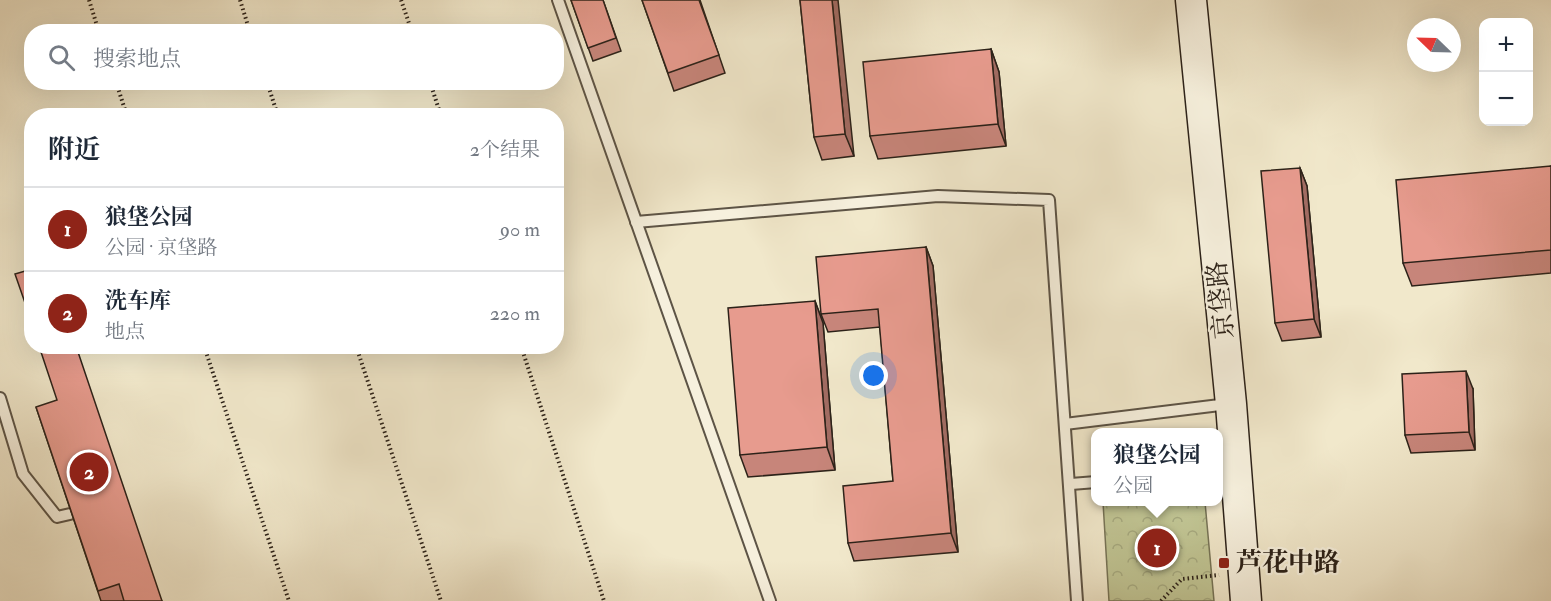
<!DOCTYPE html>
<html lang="zh">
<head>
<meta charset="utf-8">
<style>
  body { margin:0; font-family:"IM FELL Double Pica","Noto Serif SC",serif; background:#f6f6f7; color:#1f2937 }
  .controls { position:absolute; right:18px; top:18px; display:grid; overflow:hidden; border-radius:12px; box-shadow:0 6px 24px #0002 }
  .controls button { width:54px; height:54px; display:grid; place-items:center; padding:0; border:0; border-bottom:2px solid #e0e1e3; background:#fff; color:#1f2937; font:30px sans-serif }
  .compass { position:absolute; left:1407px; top:18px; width:54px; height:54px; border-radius:50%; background:#fff; box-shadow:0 6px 24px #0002; rotate:293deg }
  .you { position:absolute; left:874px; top:376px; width:21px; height:21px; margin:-15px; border:4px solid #fff; border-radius:50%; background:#1a73e8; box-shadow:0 0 0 9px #1a73e833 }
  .badge { display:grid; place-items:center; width:39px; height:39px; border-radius:50%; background:#8f2418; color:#fff; font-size:20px; font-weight:700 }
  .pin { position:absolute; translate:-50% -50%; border:3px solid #fff; box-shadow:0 2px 6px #0006 }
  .popup { position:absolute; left:1091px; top:428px; width:132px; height:78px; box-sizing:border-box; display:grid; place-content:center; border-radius:12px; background:#fff; filter:drop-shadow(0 2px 4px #0005); font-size:20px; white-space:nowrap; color:#747a83 }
  .popup b { font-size:22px; color:#1f2937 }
  .popup::after { content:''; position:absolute; left:50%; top:100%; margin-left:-12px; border:12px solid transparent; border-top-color:#fff }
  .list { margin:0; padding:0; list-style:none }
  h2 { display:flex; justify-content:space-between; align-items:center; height:78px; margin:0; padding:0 24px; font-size:26px }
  h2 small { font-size:20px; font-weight:400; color:#747a83 }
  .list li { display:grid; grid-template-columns:39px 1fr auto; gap:18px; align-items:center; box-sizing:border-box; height:84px; padding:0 24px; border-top:2px solid #e0e1e3 }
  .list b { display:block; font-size:22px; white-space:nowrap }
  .list p { margin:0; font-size:20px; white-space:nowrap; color:#747a83 }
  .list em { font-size:20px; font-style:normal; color:#747a83 }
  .icon { flex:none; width:33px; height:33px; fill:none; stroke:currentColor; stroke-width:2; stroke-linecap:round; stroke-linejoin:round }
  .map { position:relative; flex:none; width:1551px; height:601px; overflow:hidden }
  .search { position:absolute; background:#fff; box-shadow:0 6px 24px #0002; left:24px; top:24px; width:540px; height:66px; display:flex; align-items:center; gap:15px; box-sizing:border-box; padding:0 21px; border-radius:24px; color:#747a83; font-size:22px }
  .panel { position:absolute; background:#fff; box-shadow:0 6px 24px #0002; left:24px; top:108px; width:540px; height:246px; border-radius:24px }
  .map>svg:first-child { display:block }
  .park { fill:url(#park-crowns); stroke:#767356; stroke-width:1.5 }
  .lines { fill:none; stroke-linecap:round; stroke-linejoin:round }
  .lane-casing { stroke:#5d5446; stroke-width:14 }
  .secondary-casing { stroke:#2c2219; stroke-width:33 }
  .path { stroke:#2c2219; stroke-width:4; stroke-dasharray:1.5 3; stroke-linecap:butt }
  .lane { stroke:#f6f0dd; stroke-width:10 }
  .secondary { stroke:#f6f0dd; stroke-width:30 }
  .wall { fill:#c7857a; stroke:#2c2219; stroke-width:1.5 }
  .shaded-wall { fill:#a26c63; stroke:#2c2219; stroke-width:1.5 }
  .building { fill:#e79b8e; stroke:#2c2219; stroke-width:1.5 }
  .poi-dot { fill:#8f2418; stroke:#f6f0dd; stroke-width:2 }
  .labels { text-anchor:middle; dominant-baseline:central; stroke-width:4.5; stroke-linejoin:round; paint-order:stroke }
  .street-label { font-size:26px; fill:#2c2219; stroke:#f6f0dd }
  .poi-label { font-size:26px; font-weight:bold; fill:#2c2219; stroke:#f6f0dd; text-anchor:start }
</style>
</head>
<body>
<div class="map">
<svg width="1551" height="601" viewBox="0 0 1551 601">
  <defs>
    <pattern id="park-crowns" width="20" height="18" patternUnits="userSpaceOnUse" patternTransform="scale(1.5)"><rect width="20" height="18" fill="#c0c493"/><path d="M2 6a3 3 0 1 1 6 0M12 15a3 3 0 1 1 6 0" fill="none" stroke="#a5a87e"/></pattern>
  </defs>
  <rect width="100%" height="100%" fill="#f1e8cb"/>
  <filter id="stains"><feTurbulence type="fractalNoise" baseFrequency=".00333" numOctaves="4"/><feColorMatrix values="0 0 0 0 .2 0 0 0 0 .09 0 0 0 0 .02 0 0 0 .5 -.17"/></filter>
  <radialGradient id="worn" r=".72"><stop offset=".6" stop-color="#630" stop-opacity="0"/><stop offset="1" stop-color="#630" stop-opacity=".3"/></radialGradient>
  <polygon class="park" points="1103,502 1205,502 1214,601 1109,601"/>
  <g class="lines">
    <defs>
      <g id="lane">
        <polyline points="558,0 770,601"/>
        <polyline points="636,222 938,196 1049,200 1077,601"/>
        <polyline points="0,398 23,474 57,517 70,514"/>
        <polyline points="1065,424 1228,404"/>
        <polyline points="1071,484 1096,482"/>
      </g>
      <polyline id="secondary" points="1191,0 1231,404 1246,601"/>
    </defs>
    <use href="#lane" class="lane-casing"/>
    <use href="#secondary" class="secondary-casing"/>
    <g class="path">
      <polyline points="89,0 99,32"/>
      <polyline points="240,0 250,32"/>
      <polyline points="401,0 412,32"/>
      <polyline points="116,82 127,116"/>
      <polyline points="267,82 278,116"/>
      <polyline points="430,82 441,116"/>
      <polyline points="204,346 289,601"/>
      <polyline points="356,346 441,601"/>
      <polyline points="521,346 604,601"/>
      <polyline points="1161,601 1182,579 1219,575"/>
    </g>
    <use href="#lane" class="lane"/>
    <use href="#secondary" class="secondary"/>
  </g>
  <g class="wall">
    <polygon points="571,0 603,0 621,51 593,61"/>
    <polygon points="642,0 700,0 725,73 674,91"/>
    <polygon points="800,0 854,156 822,160 814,137"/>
    <polygon points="991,49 999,72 1006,146 878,159 870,136"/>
    <polygon points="1551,166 1551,273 1412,286 1403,263"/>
    <polygon points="1300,168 1307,186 1321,337 1282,341 1275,323"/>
    <polygon points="926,247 933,266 958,552 854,561 848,543 893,481 880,327 828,332 821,314"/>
    <polygon points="815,301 823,323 835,470 748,477 740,455"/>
    <polygon points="1473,389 1475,450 1411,453 1405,435"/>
    <polygon points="36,407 162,601 101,601"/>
  </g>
  <g class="shaded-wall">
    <polygon points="832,0 838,0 854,156 845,134"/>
    <polygon points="991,49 999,72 1006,146 998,124"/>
    <polygon points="1300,168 1307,186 1321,337 1314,319"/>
    <polygon points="926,247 933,266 958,552 951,533"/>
    <polygon points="815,301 823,323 835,470 827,447"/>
    <polygon points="1466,371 1473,389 1475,450 1469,432"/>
  </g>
  <g class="building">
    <polygon points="571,0 603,0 616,38 588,48"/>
    <polygon points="642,0 699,0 719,55 668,73"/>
    <polygon points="800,0 832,0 845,134 814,137"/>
    <polygon points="991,49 998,124 870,136 863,62"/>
    <polygon points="1551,166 1551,250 1403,263 1396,180"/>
    <polygon points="1300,168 1314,319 1275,323 1261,171"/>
    <polygon points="926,247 951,533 848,543 843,486 893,481 878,309 821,314 816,257"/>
    <polygon points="32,269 32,323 15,274"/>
    <polygon points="815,301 827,447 740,455 728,308"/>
    <polygon points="39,346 76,346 162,601 124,601 119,584 98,591 36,407 57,400"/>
    <polygon points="1466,371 1469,432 1405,435 1402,374"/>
  </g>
  <rect class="poi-dot" x="1218" y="557" width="12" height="12" rx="3"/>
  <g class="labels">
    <g class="street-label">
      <text transform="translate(1221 300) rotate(-96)">京垡路</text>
    </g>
    <g class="poi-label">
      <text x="1236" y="563">芦花中路</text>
    </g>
  </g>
  <rect width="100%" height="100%" filter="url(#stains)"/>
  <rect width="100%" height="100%" fill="url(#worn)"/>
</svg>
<div class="controls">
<button>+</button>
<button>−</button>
</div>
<svg class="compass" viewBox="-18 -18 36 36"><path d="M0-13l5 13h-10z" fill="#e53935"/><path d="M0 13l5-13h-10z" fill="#747a83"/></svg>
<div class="you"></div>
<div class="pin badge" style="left:1157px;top:548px">1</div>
<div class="popup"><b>狼垡公园</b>公园</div>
<div class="pin badge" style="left:89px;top:472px">2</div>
<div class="search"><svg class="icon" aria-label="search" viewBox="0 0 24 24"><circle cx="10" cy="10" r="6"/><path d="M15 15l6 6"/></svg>搜索地点</div>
<section class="panel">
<h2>附近<small>2个结果</small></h2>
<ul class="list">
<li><span class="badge">1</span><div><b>狼垡公园</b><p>公园 · 京垡路</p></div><em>90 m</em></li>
<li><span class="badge">2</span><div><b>洗车库</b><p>地点</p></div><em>220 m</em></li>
</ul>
</section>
</div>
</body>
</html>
